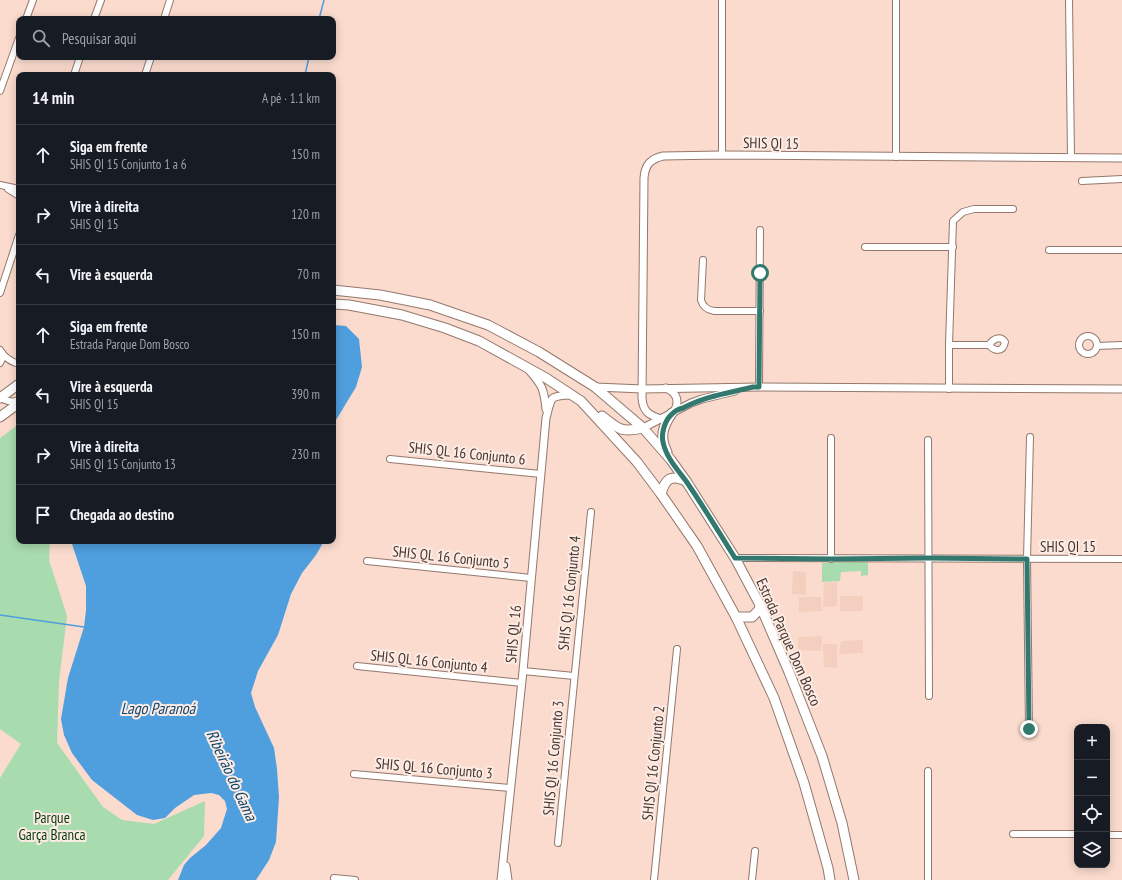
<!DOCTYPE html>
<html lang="pt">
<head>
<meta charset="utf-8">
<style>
  body { margin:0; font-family:"PT Sans Narrow",sans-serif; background:#242831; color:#f1f3f6 }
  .controls { position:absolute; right:12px; bottom:12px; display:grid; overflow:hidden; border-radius:8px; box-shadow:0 2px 10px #0003 }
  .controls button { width:36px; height:36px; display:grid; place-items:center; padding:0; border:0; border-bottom:1px solid #363941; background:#171b24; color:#f1f3f6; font:20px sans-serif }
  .stop { position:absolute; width:12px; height:12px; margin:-9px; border:3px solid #32786e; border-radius:50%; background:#fff }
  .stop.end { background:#32786e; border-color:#fff; box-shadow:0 1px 4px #0008 }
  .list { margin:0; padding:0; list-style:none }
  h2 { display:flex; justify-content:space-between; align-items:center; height:52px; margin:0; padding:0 16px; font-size:17px }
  h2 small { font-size:13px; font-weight:400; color:#9ea1a6 }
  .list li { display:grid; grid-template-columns:26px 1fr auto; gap:12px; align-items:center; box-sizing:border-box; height:60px; padding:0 16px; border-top:1px solid #363941 }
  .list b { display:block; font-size:15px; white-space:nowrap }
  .list p { margin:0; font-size:13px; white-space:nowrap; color:#9ea1a6 }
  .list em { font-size:13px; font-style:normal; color:#9ea1a6 }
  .icon { flex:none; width:22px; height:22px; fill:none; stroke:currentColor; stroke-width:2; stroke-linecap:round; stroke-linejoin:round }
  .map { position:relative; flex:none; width:1122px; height:880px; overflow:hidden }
  .search { position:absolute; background:#171b24; box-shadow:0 2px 10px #0003; left:16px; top:16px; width:320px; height:44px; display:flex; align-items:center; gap:10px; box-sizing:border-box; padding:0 14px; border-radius:8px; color:#9ea1a6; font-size:15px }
  .panel { position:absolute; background:#171b24; box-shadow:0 2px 10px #0003; left:16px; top:72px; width:320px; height:472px; border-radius:8px }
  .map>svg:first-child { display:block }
  .built { fill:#f4cebe }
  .green { fill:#a8dbad }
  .water { fill:#4f9ede }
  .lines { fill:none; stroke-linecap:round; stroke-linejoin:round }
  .stream { stroke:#4f9ede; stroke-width:1.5 }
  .minor-casing { stroke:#94786c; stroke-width:8 }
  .tertiary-casing { stroke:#94786c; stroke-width:9 }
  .primary-casing { stroke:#94786c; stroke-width:11 }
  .minor { stroke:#fff; stroke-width:6 }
  .tertiary { stroke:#fff; stroke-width:7 }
  .primary { stroke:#fff; stroke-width:9 }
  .route { stroke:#32786e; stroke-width:5 }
  .labels { text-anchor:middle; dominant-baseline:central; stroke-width:4; stroke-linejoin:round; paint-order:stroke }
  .street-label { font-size:15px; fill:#423530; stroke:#feebe3 }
  .park-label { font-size:15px; fill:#003a10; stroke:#feebe3 }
  .water-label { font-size:16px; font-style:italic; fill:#094670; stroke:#feebe3 }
</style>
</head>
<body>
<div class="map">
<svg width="1122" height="880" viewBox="0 0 1122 880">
  <rect width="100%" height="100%" fill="#fadbce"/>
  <g class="built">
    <polygon points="793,571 806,572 806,595 792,594"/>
    <polygon points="837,582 837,606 823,607 824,583"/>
    <rect x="840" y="596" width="23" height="15"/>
    <polygon points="799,597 821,597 822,611 799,612"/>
    <polygon points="822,636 821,651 798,650 798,637"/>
    <polygon points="863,640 863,653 839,654 841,641"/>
    <polygon points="823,644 837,644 837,668 824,667"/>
  </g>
  <g class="green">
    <polygon points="19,424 19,541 50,541 49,560 67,616 59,681 57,743 103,807 122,820 154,824 205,801 204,836 168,880 0,880 0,778 21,744 0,729 0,438"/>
    <polygon points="868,561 868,575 861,576 861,571 841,572 840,581 822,582 822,563"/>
  </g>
  <g class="water">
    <polygon points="333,325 346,326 359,339 362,367 356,387 333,425"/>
    <polygon points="71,541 324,541 316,555 302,573 291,594 278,635 258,671 251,693 255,707 274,748 277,769 279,797 276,842 269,860 256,880 178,880 184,865 190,858 206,845 221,828 227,809 225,801 219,795 211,793 194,795 175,808 165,818 153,820 137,815 92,780 72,753 64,735 61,719 68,678 84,627 86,610 86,586"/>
  </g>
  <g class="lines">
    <g class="stream">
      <polyline points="319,19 324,0"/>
      <polyline points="305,75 309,57"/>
      <polyline points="0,615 84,627"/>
    </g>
    <defs>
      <g id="minor">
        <polyline points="896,0 896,157"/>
        <polyline points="1069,0 1071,157"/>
        <polyline points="26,19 33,0"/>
        <polyline points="94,19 101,0"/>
        <polyline points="164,19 170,0"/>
        <polyline points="74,75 80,57"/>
        <polyline points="145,75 151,57"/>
        <polyline points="0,91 19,38"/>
        <polyline points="722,155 722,0"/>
        <polyline points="1082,181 1122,179"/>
        <polyline points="0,185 19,189"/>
        <polyline points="8,189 19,196"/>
        <polyline points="865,247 953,247"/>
        <polyline points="1049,250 1122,250"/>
        <path d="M 703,260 L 701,300 C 703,307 707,310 714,311 L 760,311"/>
        <polyline points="0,293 19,235"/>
        <circle cx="1088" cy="345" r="9"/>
        <path d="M 949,345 L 989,345 C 995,352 1003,352 1005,342 C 1000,335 993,339 989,345"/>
        <polyline points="1097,346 1122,345"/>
        <path d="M 0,350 C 4,357 12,362 19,364"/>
        <polyline points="0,363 2,359 2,353"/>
        <polyline points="759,387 760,230"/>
        <polyline points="949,389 949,345 953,221 963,212 974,209 1013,209"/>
        <path d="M 0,398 C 6,401 13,403 19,400"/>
        <polyline points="928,440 929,696"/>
        <polyline points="390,459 541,474"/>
        <polyline points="735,558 1122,559"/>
        <polyline points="831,559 831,438"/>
        <polyline points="367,561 531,578"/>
        <polyline points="357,666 522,683"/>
        <polyline points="523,671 574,676"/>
        <polyline points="1029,729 1027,559 1030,437"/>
        <polyline points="354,774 511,788"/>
        <polyline points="1013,834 1077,834"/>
        <polyline points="1107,835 1122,835"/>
        <polyline points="558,843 591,512"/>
        <polyline points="334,878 355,880"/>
        <polyline points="654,880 677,649"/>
        <polyline points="752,880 755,851"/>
        <polyline points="928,880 928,771"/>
      </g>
      <g id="tertiary">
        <path d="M 528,369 C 542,385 544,388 546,409"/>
        <polyline points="595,387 643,389 759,387 1122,389"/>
        <path d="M 666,388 C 678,393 680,403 673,413"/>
        <path d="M 661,419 C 649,415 643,412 642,398 L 644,178 C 645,165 650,159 663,156 L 722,155 L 1122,158"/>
        <polyline points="643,428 691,403 702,399 735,391"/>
        <polyline points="506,866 508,880"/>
        <path d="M 501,880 L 523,671 L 546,418 C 552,397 548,396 571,395"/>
      </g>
      <g id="primary">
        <polyline points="333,290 380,295 430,305 488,325 539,352 595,387 643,428 671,460 686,481 735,558 760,605 789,672 822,756 842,823 854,880"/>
        <polyline points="333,304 349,305 402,315 445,328 479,341 546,378 581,401 637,462 661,494 697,546 736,617 774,698 804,783 828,868 830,880"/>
        <polyline points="0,398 19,384"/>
        <path d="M 602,416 C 618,429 621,433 643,428"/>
        <polyline points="0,417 19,403"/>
        <path d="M 667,452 C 659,437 663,426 672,413"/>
        <path d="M 661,494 C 665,479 671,474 686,481"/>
        <polyline points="736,617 752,617 759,610 760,605"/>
      </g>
    </defs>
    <use href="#minor" class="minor-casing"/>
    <use href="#tertiary" class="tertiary-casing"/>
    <use href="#primary" class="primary-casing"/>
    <use href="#minor" class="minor"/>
    <use href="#tertiary" class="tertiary"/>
    <use href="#primary" class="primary"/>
  </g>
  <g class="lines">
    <path class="route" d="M 760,273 L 759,387 L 753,387 C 729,393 705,396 683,408 C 679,409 675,411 672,414 C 665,420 661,433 663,442 C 666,457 677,469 686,481 C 703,506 719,532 735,558 L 831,559 L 928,558 L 1027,559 L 1029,729"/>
  </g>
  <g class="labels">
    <g class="street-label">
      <text transform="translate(771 143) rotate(1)">SHIS QI 15</text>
      <text transform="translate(467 453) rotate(6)">SHIS QL 16 Conjunto 6</text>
      <text x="1068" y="546">SHIS QI 15</text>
      <text transform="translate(451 557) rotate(6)">SHIS QL 16 Conjunto 5</text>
      <text transform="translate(569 593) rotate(-84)">SHIS QI 16 Conjunto 4</text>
      <text transform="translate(513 634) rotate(-85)">SHIS QL 16</text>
      <text transform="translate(789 642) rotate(66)">Estrada Parque Dom Bosco</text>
      <text transform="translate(429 661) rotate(6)">SHIS QL 16 Conjunto 4</text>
      <text transform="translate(553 758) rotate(-85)">SHIS QI 16 Conjunto 3</text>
      <text transform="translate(653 763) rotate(-84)">SHIS QI 16 Conjunto 2</text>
      <text transform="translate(434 768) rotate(5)">SHIS QL 16 Conjunto 3</text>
    </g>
    <g class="park-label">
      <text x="52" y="817">Parque<tspan x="52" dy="17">Garça Branca</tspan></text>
    </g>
    <g class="water-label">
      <text x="158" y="708">Lago Paranoá</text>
      <text transform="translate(232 775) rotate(65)">Ribeirão do Gama</text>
    </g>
  </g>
</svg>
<div class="controls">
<button>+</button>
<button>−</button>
<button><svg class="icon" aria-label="locate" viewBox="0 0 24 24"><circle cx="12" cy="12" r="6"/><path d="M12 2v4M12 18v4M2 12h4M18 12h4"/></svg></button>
<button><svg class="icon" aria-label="layers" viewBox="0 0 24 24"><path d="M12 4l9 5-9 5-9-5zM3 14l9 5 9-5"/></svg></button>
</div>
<div class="stop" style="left:760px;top:273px"></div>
<div class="stop end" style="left:1029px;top:729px"></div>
<div class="search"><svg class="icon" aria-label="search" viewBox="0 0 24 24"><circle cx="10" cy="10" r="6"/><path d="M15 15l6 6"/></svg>Pesquisar aqui</div>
<section class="panel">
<h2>14 min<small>A pé · 1.1 km</small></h2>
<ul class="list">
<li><svg class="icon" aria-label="ahead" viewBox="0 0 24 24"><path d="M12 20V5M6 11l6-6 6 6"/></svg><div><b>Siga em frente</b><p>SHIS QI 15 Conjunto 1 a 6</p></div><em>150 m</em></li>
<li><svg class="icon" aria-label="right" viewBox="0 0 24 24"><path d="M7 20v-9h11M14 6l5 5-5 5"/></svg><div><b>Vire à direita</b><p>SHIS QI 15</p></div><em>120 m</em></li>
<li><svg class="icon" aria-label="left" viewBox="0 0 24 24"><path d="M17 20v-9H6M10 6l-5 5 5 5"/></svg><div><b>Vire à esquerda</b></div><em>70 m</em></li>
<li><svg class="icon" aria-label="ahead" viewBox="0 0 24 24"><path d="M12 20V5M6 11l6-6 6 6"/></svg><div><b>Siga em frente</b><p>Estrada Parque Dom Bosco</p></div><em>150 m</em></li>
<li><svg class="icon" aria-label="left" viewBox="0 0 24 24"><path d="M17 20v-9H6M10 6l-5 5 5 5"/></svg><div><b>Vire à esquerda</b><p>SHIS QI 15</p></div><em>390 m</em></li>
<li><svg class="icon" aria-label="right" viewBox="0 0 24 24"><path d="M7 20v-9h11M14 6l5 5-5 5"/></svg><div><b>Vire à direita</b><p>SHIS QI 15 Conjunto 13</p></div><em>230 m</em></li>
<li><svg class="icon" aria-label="arrive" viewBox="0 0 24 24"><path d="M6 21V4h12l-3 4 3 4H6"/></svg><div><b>Chegada ao destino</b></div></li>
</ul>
</section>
</div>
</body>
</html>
